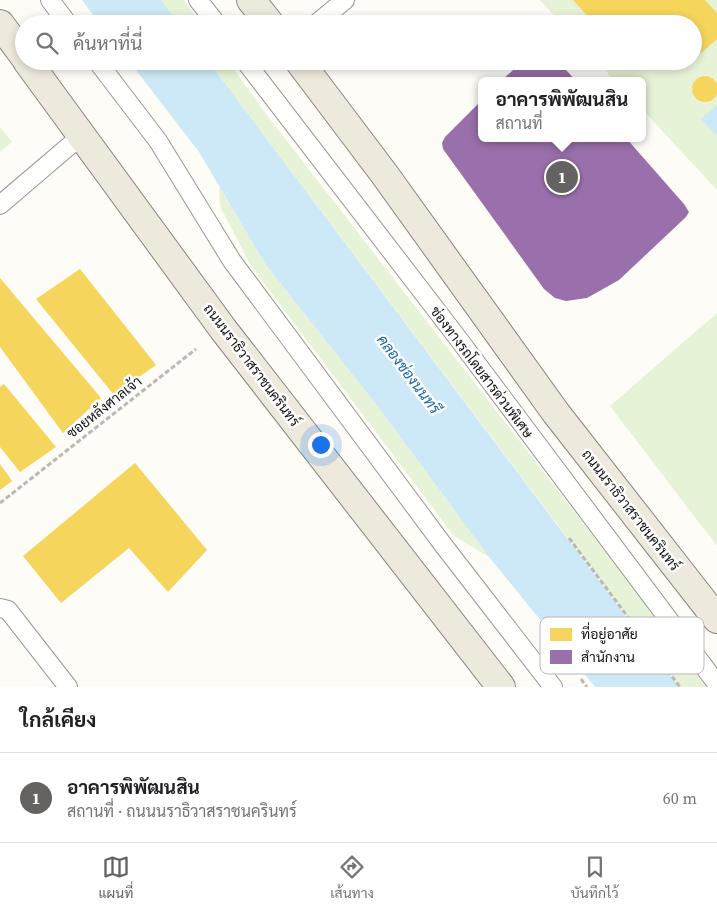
<!DOCTYPE html>
<html lang="th">
<head>
<meta charset="utf-8">
<style>
  body { margin:0; font-family:"Source Serif 4",Sarabun,serif; background:#f6f6f6; color:#202124 }
  .you { position:absolute; left:320px; top:444px; width:18px; height:18px; margin:-12px; border:4px solid #fff; border-radius:50%; background:#1a73e8; box-shadow:0 0 0 8px #1a73e833 }
  .badge { display:grid; place-items:center; width:32px; height:32px; border-radius:50%; background:#646362; color:#fff; font-size:16px; font-weight:700 }
  .pin { position:absolute; translate:-50% -50%; border:2px solid #fff; box-shadow:0 1px 5px #0006 }
  .popup { position:absolute; left:478px; top:77px; width:168px; height:65px; box-sizing:border-box; display:grid; place-content:center; border-radius:8px; background:#fff; filter:drop-shadow(0 1px 4px #0005); font-size:16px; white-space:nowrap; color:#757577 }
  .popup b { font-size:19px; color:#202124 }
  .popup::after { content:''; position:absolute; left:50%; top:100%; margin-left:-10px; border:10px solid transparent; border-top-color:#fff }
  .list { margin:0; padding:0; list-style:none }
  h2 { display:flex; justify-content:space-between; align-items:center; height:65px; margin:0; padding:0 20px; font-size:21px }
  h2 small { font-size:16px; font-weight:400; color:#757577 }
  .list li { display:grid; grid-template-columns:32px 1fr auto; gap:15px; align-items:center; box-sizing:border-box; height:90px; padding:0 20px; border-top:1px solid #e0e0e0 }
  .list b { display:block; font-size:19px; white-space:nowrap }
  .list p { margin:0; font-size:16px; white-space:nowrap; color:#757577 }
  .list em { font-size:16px; font-style:normal; color:#757577 }
  .icon { flex:none; width:28px; height:28px; fill:none; stroke:currentColor; stroke-width:2; stroke-linecap:round; stroke-linejoin:round }
  .map { position:relative; flex:none; width:717px; height:687px; overflow:hidden }
  .search { position:absolute; background:#fff; box-shadow:0 2px 8px #0003; left:15px; right:15px; top:15px; height:55px; display:flex; align-items:center; gap:12px; box-sizing:border-box; padding:0 18px; border-radius:28px; color:#757577; font-size:19px }
  .sheet { height:155px; background:#fff }
  nav { display:flex; justify-content:space-around; align-items:center; box-sizing:border-box; height:70px; border-top:1px solid #e0e0e0; background:#fff; font-size:14px; color:#757577 }
  nav a { display:grid; justify-items:center; gap:2px }
  nav .on { color:#646362 }
  .map>svg:first-child { display:block }
  .green { fill:#e7f3d7 }
  .water { fill:#cde8f7 }
  .homes { fill:#f6d55c }
  .offices { fill:#9970ab }
  .lines { fill:none; stroke-linecap:round; stroke-linejoin:round }
  .service-casing { stroke:#979795; stroke-width:20 }
  .primary-casing { stroke:#858482; stroke-width:30 }
  .path { stroke:#b9b9b8; stroke-width:3; stroke-dasharray:5 2.5; stroke-linecap:butt }
  .service { stroke:#fffffe; stroke-width:18 }
  .primary { stroke:#ede9dc; stroke-width:28 }
  .labels { text-anchor:middle; dominant-baseline:central; stroke-width:5; stroke-linejoin:round; paint-order:stroke }
  .street-label { font-size:14px; fill:#111; stroke:#fff }
  .water-label { font-size:15px; font-style:italic; fill:#1768a6; stroke:#fff }
  .key { fill:#fff; stroke:#b8b8b8; stroke-width:1 }
  .key-label { font-size:14px; fill:#111 }
</style>
</head>
<body>
<div class="map">
<svg width="717" height="687" viewBox="0 0 717 687">
  <rect width="100%" height="100%" fill="#fdfcf7"/>
  <g class="green">
    <polygon points="161,0 184,0 201,24 179,24"/>
    <polygon points="540,0 717,0 717,190 642,109 642,81 615,81 597,61 693,61 693,24 562,24"/>
    <polygon points="208,61 228,61 269,118 605,551 708,687 680,687"/>
    <polygon points="0,127 12,142 0,152"/>
    <polygon points="219,186 266,265 379,408 489,557 454,536 251,266 220,206"/>
    <polygon points="717,313 717,546 610,406"/>
  </g>
  <g class="water">
    <polygon points="82,0 161,0 179,24 100,24"/>
    <polygon points="129,61 208,61 679,687 595,687 489,557 379,408 266,265 199,152"/>
    <polygon points="717,105 717,136 701,119"/>
  </g>
  <g class="homes">
    <polygon points="573,0 705,0 717,13 717,39 693,60 693,24 595,24"/>
    <circle cx="705" cy="89" r="13"/>
    <polygon points="80,269 156,365 114,395 36,299"/>
    <polygon points="0,278 101,398 63,433 0,347"/>
    <polygon points="4,384 56,447 20,472 0,447 0,387"/>
    <polygon points="135,463 207,550 168,592 129,548 61,603 23,556"/>
    <polygon points="0,464 12,481 0,490"/>
  </g>
  <g class="offices">
    <polygon points="523,61 558,61 576,81 501,81"/>
    <polygon points="482,100 482,138 626,138 684,204 689,212 686,217 619,280 587,298 566,301 555,298 544,289 443,149 442,143 445,137"/>
  </g>
  <g class="lines">
    <defs>
      <g id="service">
        <polyline points="50,0 68,24"/>
        <polyline points="198,0 217,24"/>
        <polyline points="316,24 345,0"/>
        <polyline points="97,61 158,141 232,261 444,546 553,687"/>
        <polyline points="245,61 457,337 717,684"/>
        <polyline points="0,205 82,135"/>
        <polyline points="0,608 8,610 68,687"/>
      </g>
      <g id="primary">
        <polyline points="251,0 270,24"/>
        <polyline points="0,24 24,56"/>
        <polyline points="27,61 223,329 501,687"/>
        <polyline points="299,61 385,175 556,413 717,619"/>
      </g>
    </defs>
    <use href="#service" class="service-casing"/>
    <use href="#primary" class="primary-casing"/>
    <g class="path">
      <polyline points="0,503 196,349"/>
      <polyline points="569,538 680,687"/>
      <polyline points="581,679 587,687"/>
    </g>
    <use href="#service" class="service"/>
    <use href="#primary" class="primary"/>
  </g>
  <g class="labels">
    <g class="street-label">
      <text transform="translate(252 365) rotate(53)">ถนนนราธิวาสราชนครินทร์</text>
      <text transform="translate(482 372) rotate(53)">ช่องทางรถโดยสารด่วนพิเศษ</text>
      <text transform="translate(104 407) rotate(-38)">ซอยหลังศาลเจ้า</text>
      <text transform="translate(631 510) rotate(52)">ถนนนราธิวาสราชนครินทร์</text>
    </g>
    <g class="water-label">
      <text transform="translate(409 374) rotate(53)">คลองช่องนนทรี</text>
    </g>
  </g>
  <rect x="540" y="617" width="164" height="57" rx="8" class="key"/>
  <rect x="550" y="628" width="22" height="13" fill="#f6d55c"/>
  <rect x="550" y="650" width="22" height="14" fill="#9970ab"/>
  <g class="key-label">
    <text x="581" y="639">ที่อยู่อาศัย</text>
    <text x="581" y="662">สำนักงาน</text>
  </g>
</svg>
<div class="you"></div>
<div class="pin badge" style="left:562px;top:177px">1</div>
<div class="popup"><b>อาคารพิพัฒนสิน</b>สถานที่</div>
<div class="search"><svg class="icon" aria-label="search" viewBox="0 0 24 24"><circle cx="10" cy="10" r="6"/><path d="M15 15l6 6"/></svg>ค้นหาที่นี่</div>
</div>
<section class="sheet">
<h2>ใกล้เคียง<small></small></h2>
<ul class="list">
<li><span class="badge">1</span><div><b>อาคารพิพัฒนสิน</b><p>สถานที่ · ถนนนราธิวาสราชนครินทร์</p></div><em>60 m</em></li>
</ul>
</section>
<nav>
<a class="on"><svg class="icon" aria-label="map" viewBox="0 0 24 24"><path d="M3 6l6-2 6 2 6-2v14l-6 2-6-2-6 2zM9 4v14M15 6v14"/></svg>แผนที่</a>
<a><svg class="icon" aria-label="directions" viewBox="0 0 24 24"><path d="M12 3l9 9-9 9-9-9zM9 14v-3h6M13 9l2 2-2 2"/></svg>เส้นทาง</a>
<a><svg class="icon" aria-label="saved" viewBox="0 0 24 24"><path d="M7 4h10v16l-5-4-5 4z"/></svg>บันทึกไว้</a>
</nav>
</body>
</html>
